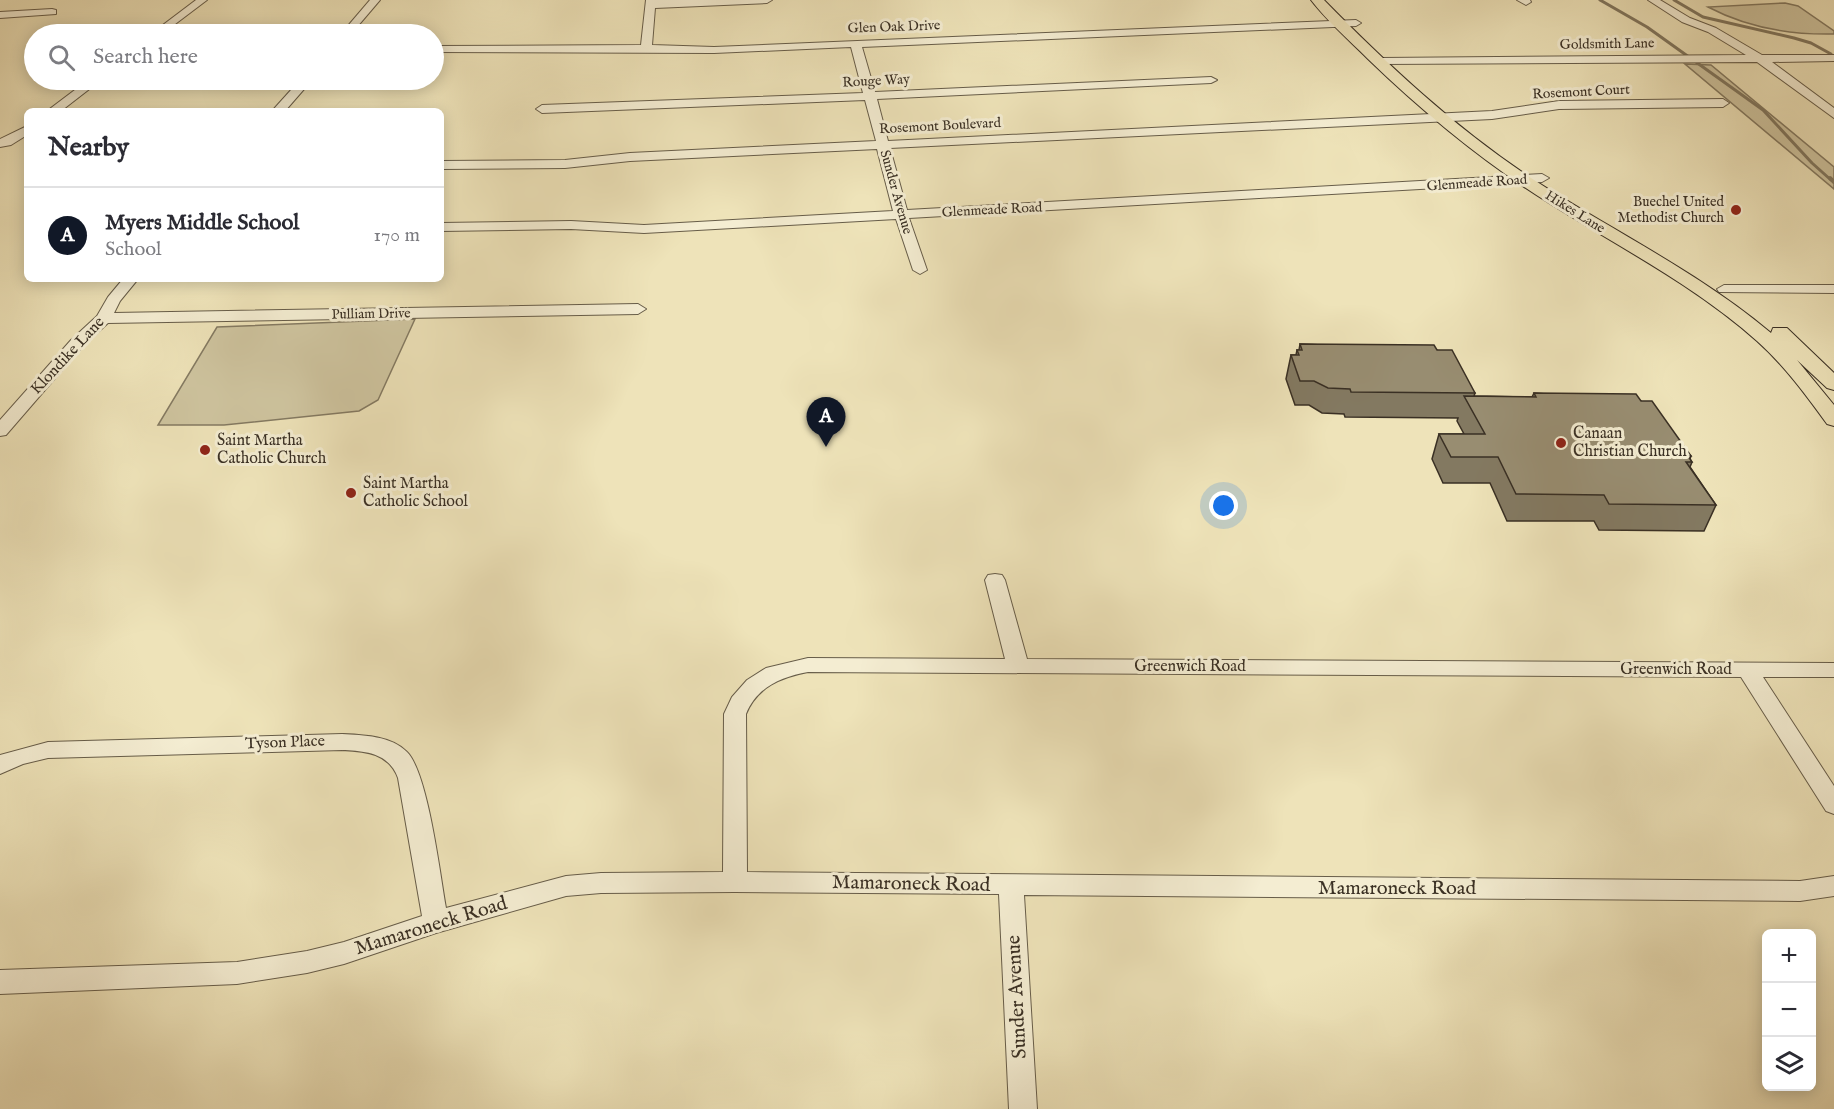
<!DOCTYPE html>
<html lang="en">
<head>
<meta charset="utf-8">
<style>
  body { margin:0; font-family:"IM FELL English",serif; background:#f2f2f3; color:#2b2b33 }
  .controls { position:absolute; right:18px; bottom:18px; display:grid; overflow:hidden; border-radius:9px; box-shadow:0 3px 15px #0003 }
  .controls button { width:54px; height:54px; display:grid; place-items:center; padding:0; border:0; border-bottom:2px solid #e1e1e2; background:#fff; color:#2b2b33; font:30px sans-serif }
  .you { position:absolute; left:1224px; top:506px; width:21px; height:21px; margin:-15px; border:4px solid #fff; border-radius:50%; background:#1a73e8; box-shadow:0 0 0 9px #1a73e833 }
  .badge { display:grid; place-items:center; width:39px; height:39px; border-radius:50%; background:#111827; color:#fff; font-size:20px; font-weight:700 }
  .pin { position:absolute; translate:-50% -50px; filter:drop-shadow(0 2px 3px #0008) }
  .pin::after { content:''; position:absolute; top:32px; width:21px; height:18px; background:inherit; clip-path:polygon(0 0,100% 0,50% 100%) }
  .list { margin:0; padding:0; list-style:none }
  h2 { display:flex; justify-content:space-between; align-items:center; height:78px; margin:0; padding:0 24px; font-size:26px }
  h2 small { font-size:20px; font-weight:400; color:#7c7c81 }
  .list li { display:grid; grid-template-columns:39px 1fr auto; gap:18px; align-items:center; box-sizing:border-box; height:96px; padding:0 24px; border-top:2px solid #e1e1e2 }
  .list b { display:block; font-size:22px; white-space:nowrap }
  .list p { margin:0; font-size:20px; white-space:nowrap; color:#7c7c81 }
  .list em { font-size:20px; font-style:normal; color:#7c7c81 }
  .icon { flex:none; width:33px; height:33px; fill:none; stroke:currentColor; stroke-width:2; stroke-linecap:round; stroke-linejoin:round }
  .map { position:relative; flex:none; width:1834px; height:1109px; overflow:hidden }
  .search { position:absolute; background:#fff; box-shadow:0 3px 15px #0003; left:24px; top:24px; width:420px; height:66px; display:flex; align-items:center; gap:15px; box-sizing:border-box; padding:0 21px; border-radius:33px; color:#7c7c81; font-size:22px }
  .panel { position:absolute; background:#fff; box-shadow:0 3px 15px #0003; left:24px; top:108px; width:420px; height:174px; border-radius:9px }
  .map>svg:first-child { display:block }
  .green { fill:#cfc5a0; stroke:#847a62; stroke-width:1.5 }
  .lines { fill:none; stroke-linecap:round; stroke-linejoin:round }
  .stream-far1 { stroke:#81775f; stroke-width:3 }
  .stream { stroke:#81775f; stroke-width:4 }
  .minor-casing { stroke:#675d49; stroke-width:2 }
  .major-casing { stroke:#3a3024; stroke-width:2 }
  .minor { fill:#f4edd2; fill-rule:evenodd }
  .major { fill:#eee3b9; fill-rule:evenodd }
  .wall { fill:#837961; stroke:#3a3024; stroke-width:1.5 }
  .building { fill:#988d71; stroke:#3a3024; stroke-width:1.5 }
  .poi-dot { fill:#8f2418; stroke:#f4edd2; stroke-width:2 }
  .labels { text-anchor:middle; dominant-baseline:central; stroke-width:6; stroke-linejoin:round; paint-order:stroke }
  .far-street-label { font-size:14px; fill:#3a3024; stroke:#f4edd2 }
  .far-poi-label { font-size:14px; fill:#3a3024; stroke:#f4edd2; text-anchor:end }
  .street-label { font-size:16px; fill:#3a3024; stroke:#f4edd2 }
  .poi-label { font-size:16px; fill:#3a3024; stroke:#f4edd2; text-anchor:start }
  .near-street-label { font-size:20px; fill:#3a3024; stroke:#f4edd2 }
</style>
</head>
<body>
<div class="map">
<svg width="1834" height="1109" viewBox="0 0 1834 1109">
  <rect width="100%" height="100%" fill="#eee3b9"/>
  <filter id="stains"><feTurbulence type="fractalNoise" baseFrequency=".00333" numOctaves="4"/><feColorMatrix values="0 0 0 0 .2 0 0 0 0 .09 0 0 0 0 .02 0 0 0 .5 -.17"/></filter>
  <radialGradient id="worn" r=".72"><stop offset=".6" stop-color="#630" stop-opacity="0"/><stop offset="1" stop-color="#630" stop-opacity=".3"/></radialGradient>
  <g class="green">
    <path d="M 1785,3 L 1798,6 L 1834,31 L 1834,34 C 1791,35 1746,27 1708,7 Z"/>
    <polygon points="1685,64 1711,65 1834,167 1834,189"/>
    <polygon points="415,319 378,400 359,411 224,425 158,425 217,327"/>
  </g>
  <g class="lines">
    <g class="stream-far1">
      <polyline points="1600,0 1647,27 1763,110 1812,163 1831,180"/>
      <polyline points="1674,0 1703,17 1794,38 1811,43 1831,54"/>
    </g>
    <polyline class="stream" points="1830,178 1834,182"/>
    <defs>
      <g id="minor">
        <polygon points="196,0 207,0 162,34 151,34"/>
        <polygon points="370,0 380,0 351,34 341,34"/>
        <polygon points="646,0 772,0 767,3 655,8 652,45 714,47 1356,20 1361,23 1356,26 862,47 875,92 1211,77 1217,80 1211,83 877,99 888,141 1492,111 1559,101 1723,99 1729,103 1723,107 1559,109 1492,119 890,148 907,210 1542,174 1549,178 1542,182 909,218 927,270 920,274 913,270 896,219 644,233 571,229 441,231 441,223 571,221 644,225 893,211 877,149 630,161 565,168 441,169 441,161 565,160 630,153 876,141 865,100 542,113 536,109 542,105 863,93 851,47 714,53 434,52 434,46 641,45"/>
        <polygon points="1517,0 1530,0 1531,2 1526,5"/>
        <polygon points="1648,0 1660,0 1690,18 1716,28 1762,55 1834,55 1834,61 1772,62 1834,108 1834,118 1757,62 1381,64 1375,61 1381,58 1746,55 1708,32 1682,22"/>
        <polygon points="52,9 56,10 56,14 0,18 0,12"/>
        <polygon points="88,80 101,80 61,111 47,111"/>
        <polygon points="300,80 312,80 285,111 272,111"/>
        <polygon points="27,126 27,135 11,145 0,147 0,139"/>
        <polygon points="123,279 138,279 120,301 114,313 638,304 646,309 638,314 108,323 83,346 6,435 0,436 0,420 71,340 97,316 108,297"/>
        <polygon points="1724,285 1834,285 1834,293 1719,292 1717,289"/>
        <path d="M 995,574 L 1002,575 L 1005,580 L 1027,659 L 1834,663 L 1834,677 L 1763,677 L 1834,786 L 1834,814 L 1826,811 L 1741,677 L 808,672 C 781,677 757,687 746,714 L 747,872 L 1800,881 L 1834,876 L 1834,896 L 1800,901 L 1024,895 L 1037,1109 L 1009,1109 L 999,894 L 735,892 L 601,893 L 566,896 L 436,933 L 344,964 L 307,973 L 237,984 L 0,994 L 0,970 L 237,962 L 307,951 L 344,942 L 422,916 L 398,778 C 389,753 366,751 342,750 L 48,758 L 23,764 L 0,774 L 0,755 L 48,742 L 342,734 C 363,735 392,736 407,752 C 428,773 440,875 446,908 L 566,876 L 601,873 L 723,872 L 724,714 L 732,697 L 747,680 L 766,668 L 808,658 L 1005,659 L 985,580 L 988,575 Z"/>
      </g>
      <path id="major" d="M 1311,0 L 1324,0 C 1388,65 1454,127 1531,178 C 1611,230 1697,271 1771,333 L 1773,328 L 1787,328 L 1834,373 L 1834,390 L 1827,388 L 1797,360 L 1834,405 L 1834,426 L 1827,424 C 1806,395 1784,365 1757,341 C 1694,285 1619,247 1549,203 C 1483,162 1424,113 1368,59 C 1349,40 1327,21 1311,0 Z"/>
    </defs>
    <use href="#minor" class="minor-casing"/>
    <use href="#major" class="major-casing"/>
    <use href="#minor" class="minor"/>
    <use href="#major" class="major"/>
  </g>
  <polygon class="wall" points="1300,344 1437,350 1475,393 1474,396 1532,397 1534,393 1641,401 1691,456 1690,459 1692,462 1690,467 1716,505 1704,531 1599,530 1594,521 1507,521 1490,483 1443,483 1432,459 1439,434 1464,434 1457,421 1458,418 1345,417 1344,414 1322,413 1309,405 1295,405 1286,379 1291,355 1296,355 1297,350 1299,350"/>
  <g class="building">
    <polygon points="1300,344 1434,345 1437,350 1452,350 1475,393 1351,392 1350,389 1328,388 1314,381 1300,381 1291,355 1299,355 1297,350 1302,350"/>
    <polygon points="1534,393 1636,394 1641,401 1652,401 1691,456 1688,456 1692,462 1686,462 1716,505 1609,504 1604,495 1516,494 1498,457 1451,457 1439,434 1485,434 1464,396 1536,397"/>
  </g>
  <g class="poi-dot">
    <circle cx="1736" cy="210" r="6"/>
    <circle cx="1561" cy="443" r="6"/>
    <circle cx="205" cy="450" r="6"/>
    <circle cx="351" cy="493" r="6"/>
  </g>
  <g class="labels">
    <g class="far-street-label">
      <text transform="translate(894 27) rotate(-2)">Glen Oak Drive</text>
      <text transform="translate(1607 44) rotate(-1)">Goldsmith Lane</text>
      <text transform="translate(876 81) rotate(-3)">Rouge Way</text>
      <text transform="translate(1581 92) rotate(-3)">Rosemont Court</text>
      <text transform="translate(940 126) rotate(-3)">Rosemont Boulevard</text>
      <text transform="translate(1477 183) rotate(-4)">Glenmeade Road</text>
      <text transform="translate(896 192) rotate(74)">Sunder Avenue</text>
      <text transform="translate(992 210) rotate(-3)">Glenmeade Road</text>
      <text transform="translate(1575 212) rotate(32)">Hikes Lane</text>
      <text transform="translate(371 314) rotate(-1)">Pulliam Drive</text>
    </g>
    <g class="far-poi-label">
      <text x="1724" y="202">Buechel United<tspan x="1724" dy="16">Methodist Church</tspan></text>
    </g>
    <g class="street-label">
      <text transform="translate(68 356) rotate(-47)">Klondike Lane</text>
      <text x="1190" y="667">Greenwich Road</text>
      <text x="1676" y="670">Greenwich Road</text>
      <text transform="translate(285 743) rotate(-2)">Tyson Place</text>
    </g>
    <g class="poi-label">
      <text x="1573" y="434">Canaan<tspan x="1573" dy="18">Christian Church</tspan></text>
      <text x="217" y="441">Saint Martha<tspan x="217" dy="18">Catholic Church</tspan></text>
      <text x="363" y="484">Saint Martha<tspan x="363" dy="18">Catholic School</tspan></text>
    </g>
    <g class="near-street-label">
      <text transform="translate(911 884) rotate(1)">Mamaroneck Road</text>
      <text x="1397" y="888">Mamaroneck Road</text>
      <text transform="translate(431 926) rotate(-17)">Mamaroneck Road</text>
      <text transform="translate(1017 997) rotate(-93)">Sunder Avenue</text>
    </g>
  </g>
  <rect width="100%" height="100%" filter="url(#stains)"/>
  <rect width="100%" height="100%" fill="url(#worn)"/>
</svg>
<div class="controls">
<button>+</button>
<button>−</button>
<button><svg class="icon" aria-label="layers" viewBox="0 0 24 24"><path d="M12 4l9 5-9 5-9-5zM3 14l9 5 9-5"/></svg></button>
</div>
<div class="you"></div>
<div class="pin badge" style="left:826px;top:447px">A</div>
<div class="search"><svg class="icon" aria-label="search" viewBox="0 0 24 24"><circle cx="10" cy="10" r="6"/><path d="M15 15l6 6"/></svg>Search here</div>
<section class="panel">
<h2>Nearby<small></small></h2>
<ul class="list">
<li><span class="badge">A</span><div><b>Myers Middle School</b><p>School</p></div><em>170 m</em></li>
</ul>
</section>
</div>
</body>
</html>
